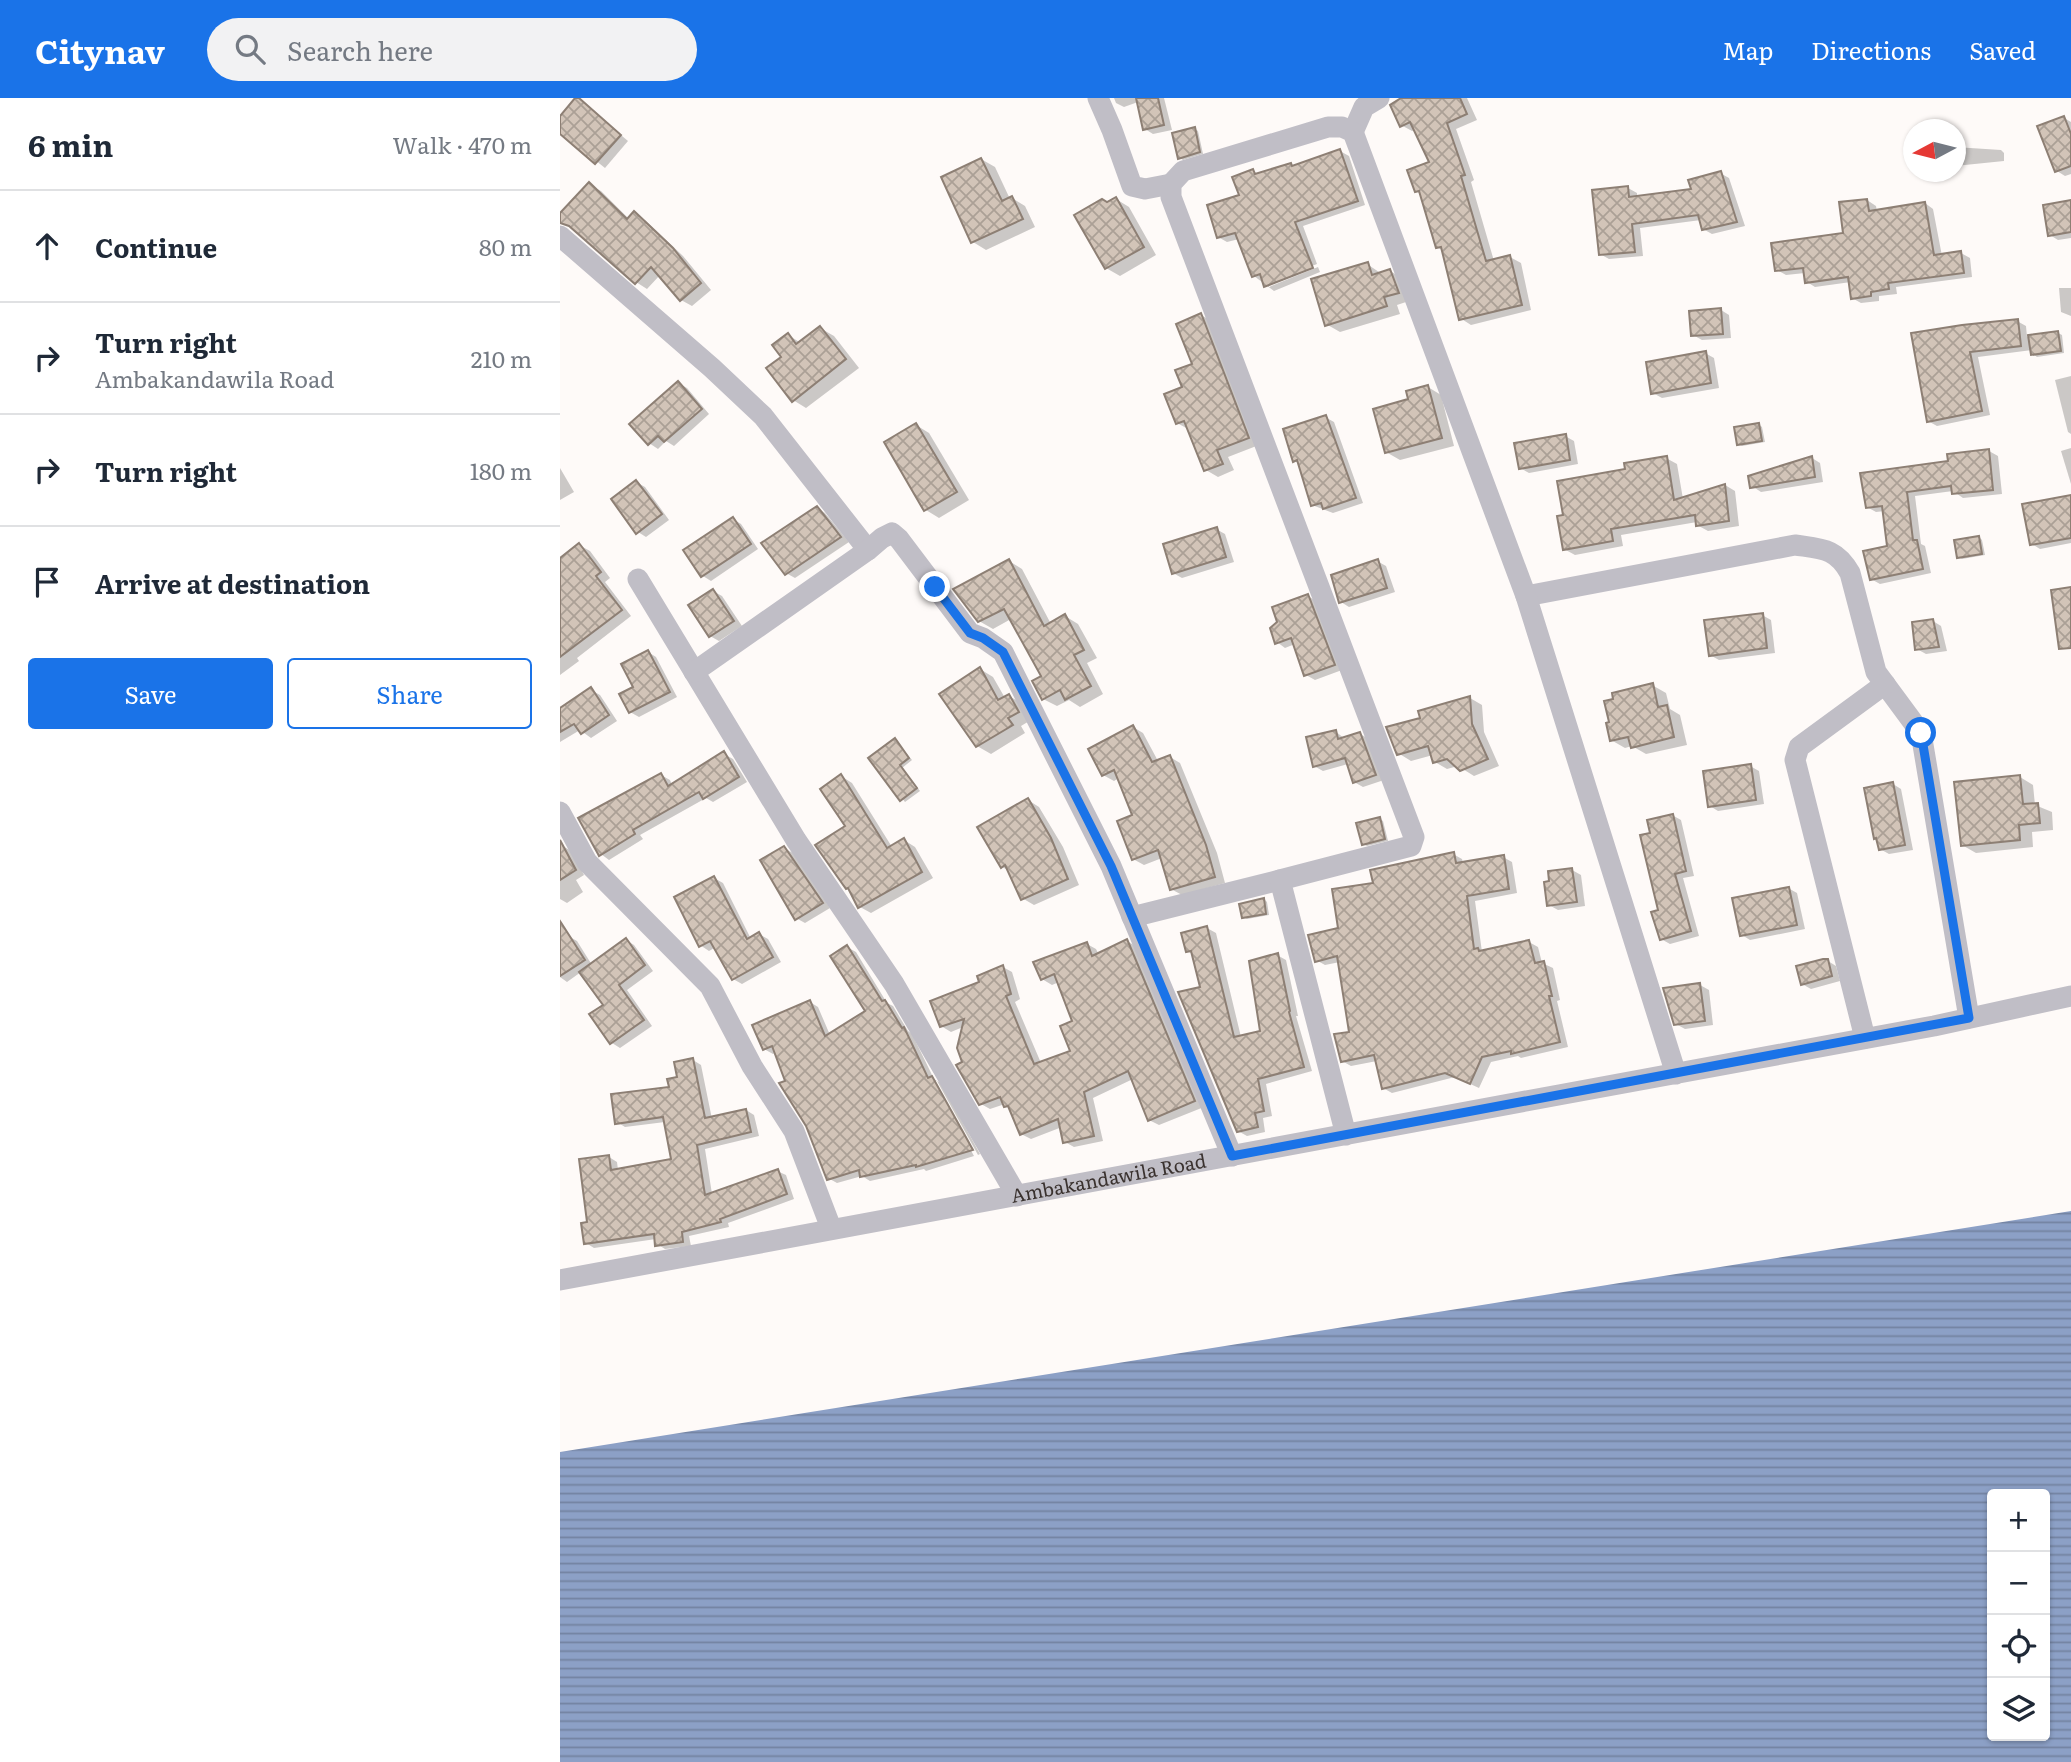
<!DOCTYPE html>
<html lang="en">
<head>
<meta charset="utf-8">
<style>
  body { margin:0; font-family:Literata,serif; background:#f2f2f3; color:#1f2937 }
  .controls { position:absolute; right:21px; bottom:21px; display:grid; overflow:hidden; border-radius:7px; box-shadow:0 2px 5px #0004 }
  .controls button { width:63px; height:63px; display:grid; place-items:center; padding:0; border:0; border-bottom:2px solid #e0e1e3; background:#fff; color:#1f2937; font:35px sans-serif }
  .compass { position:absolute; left:1343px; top:21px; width:63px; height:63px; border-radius:50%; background:#fff; box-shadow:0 2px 5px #0004; rotate:263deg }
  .stop { position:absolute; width:21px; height:21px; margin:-16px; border:5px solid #1a73e8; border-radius:50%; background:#fff }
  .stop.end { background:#1a73e8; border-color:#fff; box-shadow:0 2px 7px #0008 }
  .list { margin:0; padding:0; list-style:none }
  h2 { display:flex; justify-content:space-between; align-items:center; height:91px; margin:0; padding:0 28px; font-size:30px }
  h2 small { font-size:23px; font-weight:400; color:#747a83 }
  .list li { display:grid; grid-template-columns:46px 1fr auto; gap:21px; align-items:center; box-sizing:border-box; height:112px; padding:0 28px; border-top:2px solid #e0e1e3 }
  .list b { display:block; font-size:26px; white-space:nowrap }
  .list p { margin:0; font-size:23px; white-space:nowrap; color:#747a83 }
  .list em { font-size:23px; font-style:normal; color:#747a83 }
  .actions { display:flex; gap:14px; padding:21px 28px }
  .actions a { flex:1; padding:16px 0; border:2px solid #1a73e8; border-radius:7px; text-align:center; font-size:24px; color:#1a73e8 }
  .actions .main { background:#1a73e8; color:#fff }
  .icon { flex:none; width:38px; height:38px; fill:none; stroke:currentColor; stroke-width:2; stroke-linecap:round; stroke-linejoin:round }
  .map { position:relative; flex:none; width:1511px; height:1664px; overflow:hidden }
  header { display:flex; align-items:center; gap:42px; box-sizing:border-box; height:98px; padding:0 35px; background:#1a73e8; color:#fff }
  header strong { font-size:33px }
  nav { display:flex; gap:38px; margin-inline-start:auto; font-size:24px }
  .search { width:490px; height:63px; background:#f2f2f3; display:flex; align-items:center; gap:18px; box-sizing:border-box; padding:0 24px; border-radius:38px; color:#747a83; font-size:26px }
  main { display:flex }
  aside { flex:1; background:#fff }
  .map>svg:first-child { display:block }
  .water { fill:url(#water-rules); fill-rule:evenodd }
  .shadow { fill:#0003 }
  .building { fill:url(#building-cross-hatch); stroke:#8d7f74; stroke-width:2 }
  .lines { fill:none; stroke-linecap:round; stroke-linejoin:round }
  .minor { stroke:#c0bec6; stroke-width:21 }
  .route { stroke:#1a73e8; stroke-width:9 }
  .labels { text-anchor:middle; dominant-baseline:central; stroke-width:5; stroke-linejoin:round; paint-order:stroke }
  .street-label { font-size:19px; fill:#3a322f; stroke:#fff }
</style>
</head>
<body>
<header>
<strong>Citynav</strong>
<div class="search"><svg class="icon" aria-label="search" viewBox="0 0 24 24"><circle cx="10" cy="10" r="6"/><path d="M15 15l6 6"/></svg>Search here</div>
<nav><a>Map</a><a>Directions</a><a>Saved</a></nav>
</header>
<main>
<aside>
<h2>6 min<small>Walk · 470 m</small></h2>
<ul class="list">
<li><svg class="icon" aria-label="ahead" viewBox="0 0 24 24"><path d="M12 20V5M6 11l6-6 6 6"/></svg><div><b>Continue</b></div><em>80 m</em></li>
<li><svg class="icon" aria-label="right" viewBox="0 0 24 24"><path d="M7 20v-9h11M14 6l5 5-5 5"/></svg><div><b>Turn right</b><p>Ambakandawila Road</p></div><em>210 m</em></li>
<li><svg class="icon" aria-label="right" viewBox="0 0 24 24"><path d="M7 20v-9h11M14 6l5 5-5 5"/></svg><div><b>Turn right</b></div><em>180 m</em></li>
<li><svg class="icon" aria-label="arrive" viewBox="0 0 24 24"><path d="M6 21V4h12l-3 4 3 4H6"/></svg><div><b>Arrive at destination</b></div></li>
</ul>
<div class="actions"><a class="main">Save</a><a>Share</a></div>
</aside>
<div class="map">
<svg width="1511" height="1664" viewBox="0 0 1511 1664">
  <defs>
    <pattern id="water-rules" width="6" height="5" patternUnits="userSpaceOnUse" patternTransform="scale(1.75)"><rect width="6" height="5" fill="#8ca0c6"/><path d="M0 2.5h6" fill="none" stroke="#7383a1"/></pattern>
    <pattern id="building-cross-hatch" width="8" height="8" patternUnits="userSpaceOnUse" patternTransform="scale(1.75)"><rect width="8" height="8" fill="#d2c4b8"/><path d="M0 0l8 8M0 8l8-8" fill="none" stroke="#aba096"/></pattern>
  </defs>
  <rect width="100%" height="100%" fill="#fefaf8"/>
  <path class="water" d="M 1511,1113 L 1511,1664 L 0,1664 L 0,1354 ZM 1432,1396 L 1485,1396 L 1485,1638 L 1432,1638 Z"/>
  <g class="shadow">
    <polygon points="17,0 68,43 45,70 0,34 0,20"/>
    <polygon points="554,0 604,0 612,32 593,36 585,31 578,4 564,9 556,5"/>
    <polygon points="848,0 907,0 917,22 896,31 914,82 911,84 934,163 950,159 961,165 971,212 911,227 900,220 884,153 877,149 861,96 856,93 871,65 856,32 852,33 841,27"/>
    <polygon points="1504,20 1511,24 1511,76 1505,78 1497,73"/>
    <polygon points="635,31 638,33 643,56 623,62 620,60"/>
    <polygon points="1395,49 1441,52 1444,55 1444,63 1395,68"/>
    <polygon points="780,53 789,58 805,107 743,128 757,166 709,185 709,189 758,169 760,174 714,193 694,178 679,141 667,144 658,139 693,73 700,77 730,66 735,68"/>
    <polygon points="421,61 435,69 450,101 452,100 465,108 475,129 426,152 413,144"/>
    <polygon points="1160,75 1169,80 1185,128 1152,136 1143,131 1141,122 1080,130 1083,158 1049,161 1040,156 1068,90 1077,95 1077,99 1133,92"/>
    <polygon points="30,87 41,93 69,121 74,116 85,122 123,158 151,192 132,208 121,202 100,177 87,191 76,184 16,132 0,124 0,117"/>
    <polygon points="556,101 569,109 596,157 560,178 546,170"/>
    <polygon points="1307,102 1316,108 1317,114 1365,105 1373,111 1382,158 1401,155 1410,160 1412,179 1336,189 1337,196 1319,198 1319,203 1301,205 1292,200 1291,184 1255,189 1247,184 1245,175 1226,177 1217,172 1285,137"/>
    <polygon points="1511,104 1511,140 1498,142 1490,137"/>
    <polygon points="807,166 822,176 830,173 844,181 852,202 837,207 840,216 780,234 766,226"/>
    <polygon points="1499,190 1511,190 1511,218 1501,214"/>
    <polygon points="1161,212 1169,217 1171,240 1142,242 1133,237"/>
    <polygon points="641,217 653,224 699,347 668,359 674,372 658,379 646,372 630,332 617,325 625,290 635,267"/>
    <polygon points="1457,223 1466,228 1467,239 1498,235 1502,237 1504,255 1477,259 1473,256 1472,252 1418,259 1430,317 1377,328 1368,323 1402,228"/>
    <polygon points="260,230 274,238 299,270 246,310 233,302 223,259 228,237 241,245"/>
    <polygon points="1145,255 1154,260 1159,290 1102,300 1093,295"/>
    <polygon points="1511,278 1511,336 1508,334 1495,282"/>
    <polygon points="118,285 127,290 149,316 114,348 106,343 98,351 89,345"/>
    <polygon points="868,289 881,297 894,348 840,362 826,354 850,303"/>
    <polygon points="765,319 774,324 803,405 773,415 752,407 740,366 735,363"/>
    <polygon points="1198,326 1202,329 1205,344 1182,348 1178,346"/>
    <polygon points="356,327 369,335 409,402 379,420 366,412 326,345"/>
    <polygon points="1005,338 1014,343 1018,366 969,375 960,370"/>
    <polygon points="1511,350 1511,386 1501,353"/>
    <polygon points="1429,353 1438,358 1442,396 1403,400 1393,393 1355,398 1361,446 1365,448 1371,475 1320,486 1311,481 1329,449 1325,413 1316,414 1307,409 1390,364"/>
    <polygon points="1106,360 1117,366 1123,401 1165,387 1175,393 1179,428 1148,433 1137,427 1137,424 1061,437 1063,448 1015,457 1004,451 1005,418 1067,373"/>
    <polygon points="1252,360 1260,365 1263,384 1201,394 1192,388"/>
    <polygon points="0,370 14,394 0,402"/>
    <polygon points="76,384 85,389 109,422 86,439 78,434"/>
    <polygon points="1511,398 1511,445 1480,451 1472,446"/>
    <polygon points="257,410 265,415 289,444 235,480 226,475"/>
    <polygon points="173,421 181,426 198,451 151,483 143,478 125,452"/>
    <polygon points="656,431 665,436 674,464 622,480 613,475"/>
    <polygon points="1419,439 1422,442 1425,457 1402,461 1398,459"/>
    <polygon points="19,447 30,453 50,480 45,484 71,518 17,560 19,563 0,577 0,462"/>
    <polygon points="449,463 462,471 491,526 505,518 518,526 537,560 527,565 543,596 520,609 509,602 497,608 483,601 483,579 451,521 433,531 419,523"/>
    <polygon points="817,463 826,468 835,494 789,509 781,504"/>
    <polygon points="153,493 162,498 182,528 159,543 150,538"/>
    <polygon points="748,498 756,503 782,572 755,582 746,577 735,546 725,550 717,544"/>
    <polygon points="1202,517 1211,522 1215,555 1159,562 1150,557"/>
    <polygon points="1373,523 1381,528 1387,553 1366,556 1357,551"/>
    <polygon points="88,554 96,559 117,599 79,619 70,614 75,590"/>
    <polygon points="420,571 433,579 445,600 449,598 463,606 471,622 461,628 465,635 431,656 417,648"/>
    <polygon points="1092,587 1106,595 1110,611 1120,617 1127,647 1086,656 1072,648 1065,650 1051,642 1052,626"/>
    <polygon points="31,592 40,597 57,623 31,640 20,632 0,644 0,610"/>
    <polygon points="910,600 922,607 924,634 939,668 914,678 898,668 887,671 875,664 873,657 851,663 838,655 862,621"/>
    <polygon points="573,629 583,635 598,663 610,659 620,665 657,755 665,785 622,797 611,791 602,760 584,767 573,761 574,718 559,680 554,683 543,677"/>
    <polygon points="775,633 785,641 800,636 809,641 824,682 803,689 794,684 788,666 763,673 754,668"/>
    <polygon points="335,642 352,662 342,670 360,693 345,704 311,661"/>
    <polygon points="164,656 173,661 187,684 153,704 146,700 80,737 83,741 49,762 41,756 101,677 110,682 112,687"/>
    <polygon points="1190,668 1199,673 1204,706 1158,713 1150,708"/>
    <polygon points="281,678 292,685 332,749 344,742 355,749 373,780 311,815 300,809 291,793 287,790 287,729"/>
    <polygon points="1460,679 1473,687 1475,707 1492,714 1493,732 1472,734 1473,749 1416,755 1402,747"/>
    <polygon points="1333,686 1341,691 1353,752 1329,756 1320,751 1318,742 1315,740"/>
    <polygon points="468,702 479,709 503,749 519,787 474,807 462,800 450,773 442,769"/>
    <polygon points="1112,717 1121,722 1134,778 1123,780 1139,838 1110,846 1101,841 1092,736"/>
    <polygon points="820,721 823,723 828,743 807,748 803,746"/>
    <polygon points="3,748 11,753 24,777 16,782 23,794 7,805 0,801 0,750"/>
    <polygon points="224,750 233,755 270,810 245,825 236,820"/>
    <polygon points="893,756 902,761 903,765 943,759 952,764 957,795 915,803 922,854 969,844 978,849 982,865 993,870 1000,902 997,903 1008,949 961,960 958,958 931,964 919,990 895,979 832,995 823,990 817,963 791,968 782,963 791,935 780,864 765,867 756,862 815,786"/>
    <polygon points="1012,772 1021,777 1025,808 998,812 989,807"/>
    <polygon points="154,780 163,785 191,841 199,836 208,841 221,864 182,886 173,881 156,849 149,853 140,847"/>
    <polygon points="1228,790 1237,795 1245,831 1190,842 1182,837"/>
    <polygon points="704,801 707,804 709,817 687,821 683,819"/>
    <polygon points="647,830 656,835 681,939 702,935 717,857 726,862 738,918 736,918 752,973 706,986 712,1018 703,1020 705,1034 687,1038 678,1033 633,856 627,853"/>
    <polygon points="8,838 17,843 32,867 66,842 74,847 93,873 67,892 92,928 60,950 52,945 45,907 21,874 7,884 0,879 0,843"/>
    <polygon points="567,843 577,849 644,1009 599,1027 589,1022 573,981 533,1000 543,1043 514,1049 505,1044 502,1029 471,1041 461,1036 451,1011 445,1006 430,1011 421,1006 404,965 403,929 391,934 381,928 421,885 443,869 452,874 460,901 455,904 481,965 512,954 514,924 499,884 492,887 482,881 527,846 536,851 539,857"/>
    <polygon points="287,849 296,854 327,905 333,908 348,933 352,936 374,981 377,983 373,983 414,1058 366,1073 364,1071 310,1083 302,1078 277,1085 268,1080 216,954 213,956 204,951 250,904 258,909 270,937 308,914"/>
    <polygon points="1268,863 1276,868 1280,883 1251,891 1242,886"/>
    <polygon points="1140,887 1149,892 1153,927 1125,931 1116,926"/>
    <polygon points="133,962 141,967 152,1021 186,1012 194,1017 199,1038 145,1051 152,1096 217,1073 226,1077 234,1101 168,1125 169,1129 129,1138 131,1148 105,1151 97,1146 96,1141 34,1150 26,1145 29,1125 49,1059 57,1064 58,1072 113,1063 105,1024 65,1029 57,1024 111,990"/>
    <polygon points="377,983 381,985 420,1056 418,1057"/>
  </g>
  <g class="building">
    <polygon points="15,0 19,0 61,37 35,66 0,36 0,18"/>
    <polygon points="576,0 598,0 604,27 583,32"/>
    <polygon points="841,0 900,0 907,16 887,25 905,77 901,78 926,163 950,157 962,207 899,222 881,149 876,150 859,93 855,94 847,72 869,64 850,24 840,29 830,7"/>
    <polygon points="1504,18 1511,36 1511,68 1495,74 1477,28"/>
    <polygon points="635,29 640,54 618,61 612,35"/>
    <polygon points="780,51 798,103 735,124 753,170 704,189 700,176 692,179 675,135 657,140 647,107 679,97 672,79 693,71 695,76 731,65 732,68"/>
    <polygon points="421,60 442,103 452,98 463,121 411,145 381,79"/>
    <polygon points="1161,73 1177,124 1142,132 1138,117 1072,126 1075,154 1039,157 1032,92 1068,88 1069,99 1131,91 1128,82"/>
    <polygon points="29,84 67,121 74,113 113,150 141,185 120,203 91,169 75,186 9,128 0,125 0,115"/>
    <polygon points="556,99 584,149 545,171 514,117 542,101 547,104"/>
    <polygon points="1307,101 1309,113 1365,104 1374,157 1401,153 1404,175 1328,185 1329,191 1311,194 1311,198 1291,201 1288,179 1245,185 1243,170 1215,173 1211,145 1283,135 1279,104"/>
    <polygon points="1511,102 1511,134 1488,138 1483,107"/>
    <polygon points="808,164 812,177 830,171 839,195 824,199 827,208 765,228 751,181"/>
    <polygon points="1161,210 1163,236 1131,238 1129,213"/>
    <polygon points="641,215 689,340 657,352 663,366 644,373 624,323 616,326 604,296 622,289 615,272 632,266 616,226"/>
    <polygon points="1458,221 1461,248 1410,254 1422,313 1367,324 1351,235 1402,227"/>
    <polygon points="260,228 286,261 232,304 206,270 221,259 212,247 228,235 236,246"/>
    <polygon points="1498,233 1501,253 1471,257 1468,237"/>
    <polygon points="1146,253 1151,285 1091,296 1086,264"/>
    <polygon points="118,283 142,311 104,344 98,338 88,347 69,326"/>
    <polygon points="868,287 882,340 825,355 813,311 848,301 846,293"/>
    <polygon points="766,317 796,400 763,411 761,405 751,408 737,362 733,364 723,331"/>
    <polygon points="356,325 397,394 364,413 324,344"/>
    <polygon points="1199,325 1202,343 1177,347 1174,329"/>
    <polygon points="1006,336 1010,362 959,371 954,345"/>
    <polygon points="1429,351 1433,392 1392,396 1391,388 1347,394 1353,442 1357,442 1363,471 1310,482 1303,453 1327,448 1322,408 1306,410 1300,375 1388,363 1387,356"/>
    <polygon points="1107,358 1114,402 1165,386 1169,423 1136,428 1135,417 1051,431 1053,443 1003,452 997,418 1003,417 997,383 1065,371 1064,365"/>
    <polygon points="1252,358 1255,379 1190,390 1188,378"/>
    <polygon points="76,382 102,416 76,436 51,401"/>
    <polygon points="1511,397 1511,440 1470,447 1462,406"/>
    <polygon points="257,408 281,439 225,477 201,445"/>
    <polygon points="173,419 191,446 141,479 123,452"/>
    <polygon points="657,429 666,459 612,476 603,446"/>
    <polygon points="1419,438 1422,456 1397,460 1394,442"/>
    <polygon points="19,445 41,474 36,478 62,512 0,559 0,460"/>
    <polygon points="449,461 484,528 505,516 524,552 514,557 531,588 505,602 500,592 482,602 472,583 481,578 444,511 418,524 393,491"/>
    <polygon points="818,461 827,490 779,505 771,477"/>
    <polygon points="1511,489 1511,550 1499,551 1491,492"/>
    <polygon points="153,491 174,523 149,539 128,507"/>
    <polygon points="748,496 775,567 744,578 731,540 715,546 710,530 717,524 712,509"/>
    <polygon points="1203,515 1207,550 1149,558 1144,522"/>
    <polygon points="1373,521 1379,549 1355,552 1352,524"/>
    <polygon points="88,552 110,594 69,615 59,596 73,589 61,566"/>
    <polygon points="420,569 438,602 449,596 459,614 448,620 453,627 416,649 379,596"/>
    <polygon points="1093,585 1098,609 1107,607 1114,639 1071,650 1068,639 1050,643 1046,625 1049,624 1044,603 1053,601 1052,595"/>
    <polygon points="31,589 49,617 21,636 14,626 0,634 0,610"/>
    <polygon points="910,598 912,626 928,661 900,673 887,661 873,665 868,648 837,657 826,629 860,620 858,613"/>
    <polygon points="573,627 592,664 610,657 646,747 655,779 610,792 598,752 572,762 557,723 572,717 554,672 542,678 528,651"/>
    <polygon points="776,632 778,641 800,634 816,677 793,685 785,660 753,669 746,639"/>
    <polygon points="335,640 349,660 340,667 357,690 340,703 308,660"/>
    <polygon points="164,653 179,679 143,701 139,694 73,732 75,736 39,758 38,756 18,720 101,675 108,688"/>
    <polygon points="1191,666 1196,702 1148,709 1143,673"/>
    <polygon points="281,676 327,750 344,740 362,774 298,810 288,790 286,791 255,747 285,728 260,691"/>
    <polygon points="1460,677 1463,706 1478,705 1480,725 1459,727 1460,742 1401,748 1394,684"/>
    <polygon points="1333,684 1345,747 1319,752 1316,740 1314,741 1304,690"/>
    <polygon points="468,700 491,740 508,781 461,802 445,767 441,770 417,729"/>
    <polygon points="1113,716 1126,773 1115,776 1131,833 1100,842 1091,814 1098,812 1080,737 1090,735 1087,722"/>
    <polygon points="820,719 825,741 802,747 796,725"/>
    <polygon points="0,742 16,772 0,782"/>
    <polygon points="224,748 263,805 235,822 200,762"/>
    <polygon points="894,754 896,765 944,757 949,791 907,798 914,851 918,850 919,853 969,842 975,865 984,863 992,898 989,898 1000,944 951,956 951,953 922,959 910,986 885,975 822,991 814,957 781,964 774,936 789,934 777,858 755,864 748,837 778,830 772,791 813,785 810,772"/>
    <polygon points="1012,770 1017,804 987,808 984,784 989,783 988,773"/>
    <polygon points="154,778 187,841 199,834 213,859 172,882 150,843 139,849 114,799"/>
    <polygon points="1229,789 1237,827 1180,838 1172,800"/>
    <polygon points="704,800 706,816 682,820 679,806"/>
    <polygon points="0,823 25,862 0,878"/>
    <polygon points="647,828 674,939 700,933 689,863 718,855 730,913 729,914 744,969 698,981 704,1013 695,1015 698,1029 677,1034 618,894 640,889 631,853 626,854 621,835"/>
    <polygon points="66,840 85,867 59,887 84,922 50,946 29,916 43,907 19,874"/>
    <polygon points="567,841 635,1003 588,1023 568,973 524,994 534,1038 503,1045 498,1021 460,1037 448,1008 444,1009 440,999 419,1007 396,967 402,964 397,950 404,921 380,929 370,903 419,884 417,878 443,867 451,896 446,898 474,966 510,953 500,928 512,923 494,876 481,882 473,864 527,844 532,858"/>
    <polygon points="287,847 322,903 325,902 342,930 344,929 368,980 372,978 413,1052 356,1069 356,1067 300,1079 299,1072 267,1082 246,1028 219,985 225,983 212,948 203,952 192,927 250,902 265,938 305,913 270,858"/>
    <polygon points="1263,861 1268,861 1272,878 1241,887 1236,868"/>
    <polygon points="1140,885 1145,923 1114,927 1103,890"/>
    <polygon points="133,960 145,1020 186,1011 191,1034 137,1047 145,1097 218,1071 227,1096 160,1121 161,1124 122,1134 123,1144 95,1148 94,1136 24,1146 21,1125 27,1124 19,1061 49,1057 51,1072 111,1061 103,1019 55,1026 51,996 109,989 107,981 117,979 114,964"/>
  </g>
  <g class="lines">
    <g class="minor">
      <polyline points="538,0 552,32 572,88 585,91 611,86"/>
      <polyline points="793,34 804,9 819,0"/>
      <polyline points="0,138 152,270 203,318 308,452"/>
      <polyline points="78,481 236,742 334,886 457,1098"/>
      <path d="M 966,498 L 1235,447 C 1262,451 1276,450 1290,475 L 1316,574 L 1361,635 L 1409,920"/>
      <polyline points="134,574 308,452 322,440 332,435 339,441 410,535 423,540 443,554 551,768 672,1058"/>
      <polyline points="0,714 27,764 150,888 192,968 234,1033 271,1130"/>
      <polyline points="572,819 720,782"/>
      <polyline points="1305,940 1235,662 1239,649 1325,586"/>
      <polyline points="786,1037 720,782 851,748 854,739 611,99 611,86 623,73 768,29 782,29 793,34 966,498 1116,976"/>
      <path id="s1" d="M 0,1182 C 457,1094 916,1013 1374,928 L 1511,898"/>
    </g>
  </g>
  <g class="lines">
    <polyline class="route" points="375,489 410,535 423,540 443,554 551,768 672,1058 1409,920 1361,635"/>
  </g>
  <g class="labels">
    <g class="street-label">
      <text stroke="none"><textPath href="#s1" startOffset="558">Ambakandawila Road</textPath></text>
    </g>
  </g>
</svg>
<div class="controls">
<button>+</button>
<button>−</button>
<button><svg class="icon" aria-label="locate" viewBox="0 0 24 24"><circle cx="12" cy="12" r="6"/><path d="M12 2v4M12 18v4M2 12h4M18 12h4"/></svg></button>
<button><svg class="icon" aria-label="layers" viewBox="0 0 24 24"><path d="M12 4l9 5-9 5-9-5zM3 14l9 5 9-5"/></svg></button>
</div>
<svg class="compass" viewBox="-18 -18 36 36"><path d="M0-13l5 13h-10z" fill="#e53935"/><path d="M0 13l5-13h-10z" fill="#747a83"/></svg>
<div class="stop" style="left:1361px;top:635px"></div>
<div class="stop end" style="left:375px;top:489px"></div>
</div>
</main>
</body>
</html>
